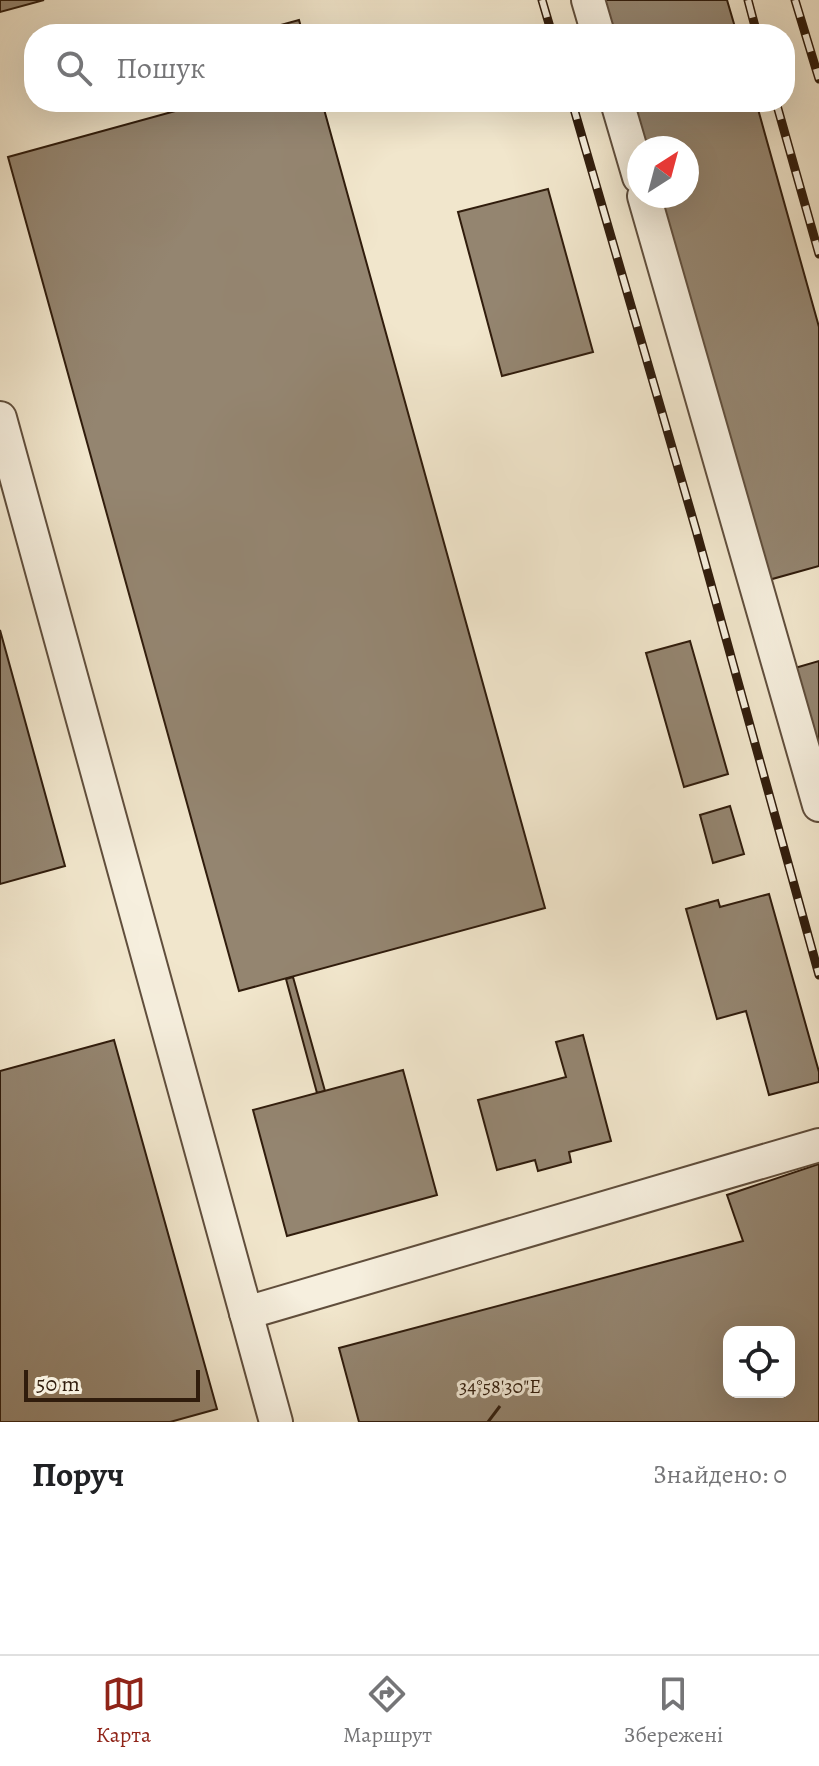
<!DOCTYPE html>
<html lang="uk">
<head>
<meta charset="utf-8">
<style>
  body { margin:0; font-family:Alegreya,serif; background:#f6f6f6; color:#202124 }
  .controls { position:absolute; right:24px; bottom:24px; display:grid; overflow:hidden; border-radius:16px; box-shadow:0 8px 32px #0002 }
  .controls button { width:72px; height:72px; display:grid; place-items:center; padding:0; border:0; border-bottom:2px solid #e0e0e0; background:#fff; color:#202124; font:40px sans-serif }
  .compass { position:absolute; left:627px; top:136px; width:72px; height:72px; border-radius:50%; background:#fff; box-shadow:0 8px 32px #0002; rotate:36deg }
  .scale { position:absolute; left:24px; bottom:20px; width:176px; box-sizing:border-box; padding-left:8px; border:4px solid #301c0c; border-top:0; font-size:22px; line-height:28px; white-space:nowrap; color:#301c0c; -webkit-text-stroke:6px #f6efde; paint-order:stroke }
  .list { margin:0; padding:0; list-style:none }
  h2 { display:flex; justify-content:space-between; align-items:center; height:104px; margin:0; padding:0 32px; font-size:34px }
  h2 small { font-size:26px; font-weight:400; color:#757577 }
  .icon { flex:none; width:44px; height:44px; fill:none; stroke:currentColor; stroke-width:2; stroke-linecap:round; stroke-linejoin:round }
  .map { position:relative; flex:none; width:819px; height:1422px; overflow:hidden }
  .search { position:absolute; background:#fff; box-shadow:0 8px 32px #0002; left:24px; right:24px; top:24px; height:88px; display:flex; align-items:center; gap:20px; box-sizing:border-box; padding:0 28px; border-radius:32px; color:#757577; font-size:30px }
  .sheet { height:232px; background:#fff }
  nav { display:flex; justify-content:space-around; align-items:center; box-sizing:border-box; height:112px; border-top:2px solid #e0e0e0; background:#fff; font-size:22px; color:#757577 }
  nav a { display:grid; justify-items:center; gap:4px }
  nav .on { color:#8f2418 }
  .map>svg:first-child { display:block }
  .building { fill:#948570; stroke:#301c0c; stroke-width:2; fill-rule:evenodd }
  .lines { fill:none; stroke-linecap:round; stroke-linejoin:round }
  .minor-casing { stroke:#604e3c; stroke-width:36 }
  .minor { stroke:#f6efde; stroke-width:32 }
  .rail-casing { stroke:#301c0c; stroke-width:9 }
  .rail { stroke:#f6efde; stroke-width:6; stroke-dasharray:18; stroke-linecap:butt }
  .ticks { fill:none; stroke:#301c0c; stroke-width:3 }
  .ticks-label { font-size:20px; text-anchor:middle; fill:#301c0c; stroke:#f6efde; stroke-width:6; stroke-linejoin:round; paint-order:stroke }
</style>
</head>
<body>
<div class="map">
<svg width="819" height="1422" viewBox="0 0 819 1422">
  <rect width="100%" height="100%" fill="#f1e6cc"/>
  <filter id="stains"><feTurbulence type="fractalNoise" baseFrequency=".0025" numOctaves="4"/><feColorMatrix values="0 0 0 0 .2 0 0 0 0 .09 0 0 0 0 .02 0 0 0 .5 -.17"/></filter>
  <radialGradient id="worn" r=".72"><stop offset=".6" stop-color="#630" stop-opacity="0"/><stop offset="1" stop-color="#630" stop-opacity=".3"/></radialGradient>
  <g class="building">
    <polygon points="0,0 44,0 0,12"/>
    <polygon points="594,0 727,0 737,34 604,34"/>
    <polygon points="299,20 303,34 248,34"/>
    <polygon points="208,102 322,102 545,908 239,991 8,157"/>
    <polygon points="623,102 756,102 819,327 819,566 758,583 649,196 687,196 687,148 639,148"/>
    <polygon points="548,189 593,352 502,376 458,212"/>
    <polygon points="0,630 65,866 0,884"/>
    <polygon points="690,641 728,774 684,787 646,653"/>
    <polygon points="819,661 819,754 795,668"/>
    <polygon points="730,806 744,854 713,863 700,815"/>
    <polygon points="769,894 819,1072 819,1082 769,1095 746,1011 717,1019 686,909 718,900 720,907"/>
    <polygon points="293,977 325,1091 317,1093 286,979"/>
    <polygon points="583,1035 611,1141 569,1152 571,1162 538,1171 535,1160 497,1170 478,1100 566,1077 556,1042"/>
    <polygon points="114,1040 217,1409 170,1422 0,1422 0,1071"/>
    <polygon points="403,1070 437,1195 287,1236 253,1110"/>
    <path d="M 819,1164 L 819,1422 L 359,1422 L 339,1348 L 743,1241 L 727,1195 ZM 729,1332 L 789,1332 L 789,1392 L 729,1392 Z"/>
  </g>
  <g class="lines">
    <defs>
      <g id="minor">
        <polyline points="588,0 598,34"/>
        <polyline points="617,102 639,177"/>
        <polyline points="644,196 819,805"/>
        <polyline points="0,418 276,1422"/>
        <polyline points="246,1313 819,1145"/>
      </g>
    </defs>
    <use href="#minor" class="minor-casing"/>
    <use href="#minor" class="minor"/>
    <defs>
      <g id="rail">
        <polyline points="542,0 552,34"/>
        <polyline points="748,0 757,34"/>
        <polyline points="795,0 819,79"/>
        <polyline points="572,102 696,530 819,975"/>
        <polyline points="776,102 819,254"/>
      </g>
    </defs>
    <use href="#rail" class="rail-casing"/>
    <use href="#rail" class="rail"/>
  </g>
  <path class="ticks" d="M 488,1422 L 500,1406"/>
  <g class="ticks-label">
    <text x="500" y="1393">34°58'30"E</text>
  </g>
  <rect width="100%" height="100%" filter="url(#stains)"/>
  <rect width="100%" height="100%" fill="url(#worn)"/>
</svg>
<div class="controls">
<button><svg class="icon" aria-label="locate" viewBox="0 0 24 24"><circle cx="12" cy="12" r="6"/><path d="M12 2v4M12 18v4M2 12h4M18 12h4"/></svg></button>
</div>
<svg class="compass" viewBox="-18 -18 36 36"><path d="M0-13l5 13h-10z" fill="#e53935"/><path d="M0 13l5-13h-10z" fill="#757577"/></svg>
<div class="scale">50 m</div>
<div class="search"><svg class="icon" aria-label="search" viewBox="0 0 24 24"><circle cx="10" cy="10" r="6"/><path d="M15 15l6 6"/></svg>Пошук</div>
</div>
<section class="sheet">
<h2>Поруч<small>Знайдено: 0</small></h2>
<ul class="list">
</ul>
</section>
<nav>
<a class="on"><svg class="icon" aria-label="map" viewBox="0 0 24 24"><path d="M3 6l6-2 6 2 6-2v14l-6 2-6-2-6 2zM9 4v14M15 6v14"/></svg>Карта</a>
<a><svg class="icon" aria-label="directions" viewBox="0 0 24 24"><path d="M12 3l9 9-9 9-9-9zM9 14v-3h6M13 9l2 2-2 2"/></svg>Маршрут</a>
<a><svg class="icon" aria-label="saved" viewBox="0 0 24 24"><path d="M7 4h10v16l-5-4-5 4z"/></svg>Збережені</a>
</nav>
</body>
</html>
